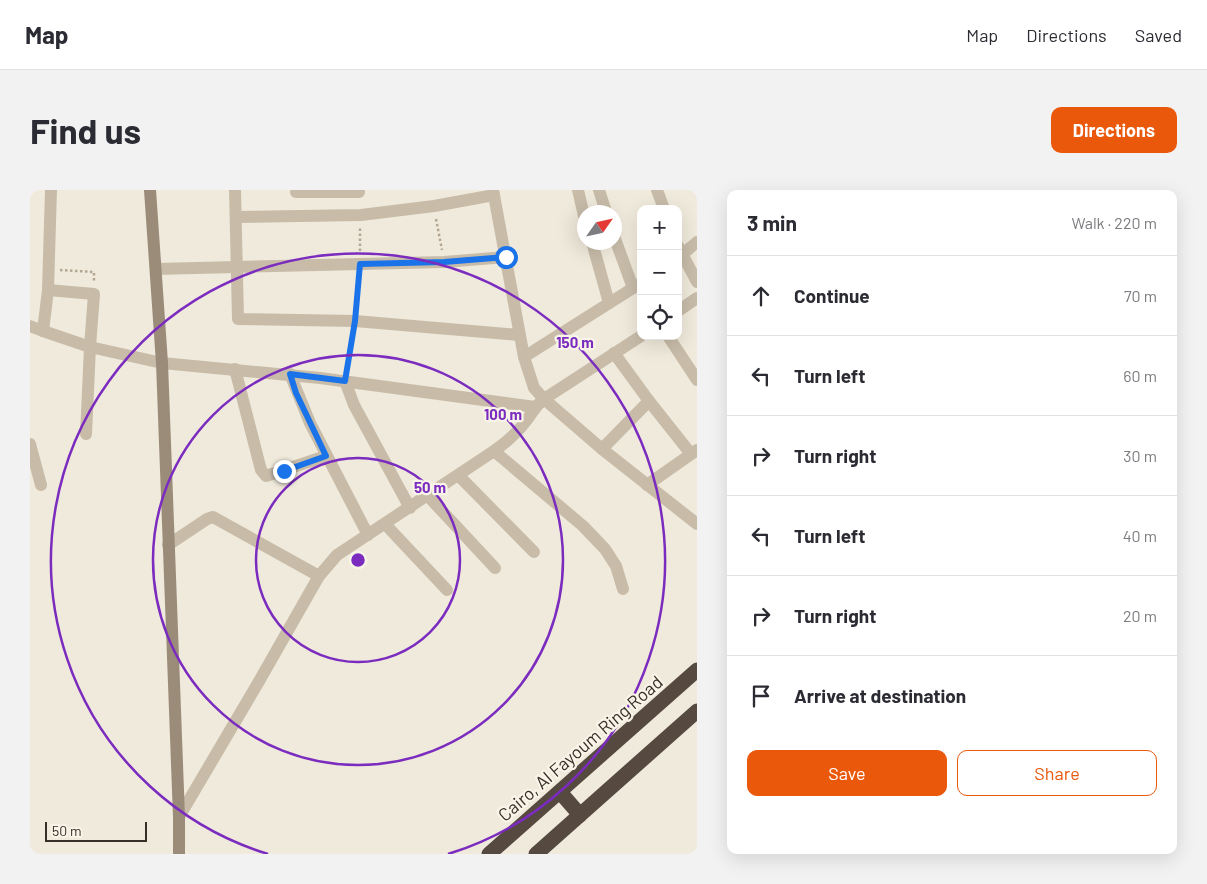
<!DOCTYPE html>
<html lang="en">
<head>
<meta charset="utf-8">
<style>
  body { margin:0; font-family:Barlow,sans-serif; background:#f2f2f3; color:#2b2b33 }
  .controls { position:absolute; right:15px; top:15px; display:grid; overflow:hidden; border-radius:10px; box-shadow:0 5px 20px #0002 }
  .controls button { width:45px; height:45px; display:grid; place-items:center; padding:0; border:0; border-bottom:1px solid #e1e1e2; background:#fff; color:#2b2b33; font:25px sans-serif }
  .compass { position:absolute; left:547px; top:15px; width:45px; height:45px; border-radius:50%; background:#fff; box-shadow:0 5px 20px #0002; rotate:56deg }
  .scale { position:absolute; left:15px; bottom:12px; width:102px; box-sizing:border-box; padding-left:5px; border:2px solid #352f28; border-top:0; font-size:14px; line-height:18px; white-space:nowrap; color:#352f28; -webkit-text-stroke:4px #f8f4e8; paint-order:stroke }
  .stop { position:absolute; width:15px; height:15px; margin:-11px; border:4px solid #1a73e8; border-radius:50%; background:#fff }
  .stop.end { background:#1a73e8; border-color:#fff; box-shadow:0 1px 5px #0008 }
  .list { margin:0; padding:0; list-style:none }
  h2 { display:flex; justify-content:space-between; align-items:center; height:65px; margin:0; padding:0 20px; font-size:21px }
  h2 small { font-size:16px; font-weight:400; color:#7c7c81 }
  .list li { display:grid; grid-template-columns:32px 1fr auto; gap:15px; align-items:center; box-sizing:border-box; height:80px; padding:0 20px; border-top:1px solid #e1e1e2 }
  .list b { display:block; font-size:19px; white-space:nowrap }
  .list em { font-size:16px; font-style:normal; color:#7c7c81 }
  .actions { display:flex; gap:10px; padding:15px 20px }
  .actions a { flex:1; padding:11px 0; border:1px solid #ea580c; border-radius:10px; text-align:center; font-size:18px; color:#ea580c }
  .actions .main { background:#ea580c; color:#fff }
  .icon { flex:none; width:28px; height:28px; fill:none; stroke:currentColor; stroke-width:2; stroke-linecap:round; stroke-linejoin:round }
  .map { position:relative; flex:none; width:667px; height:664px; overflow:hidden; border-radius:10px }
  header { display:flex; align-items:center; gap:30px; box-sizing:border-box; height:70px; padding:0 25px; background:#fff; border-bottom:1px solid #e1e1e2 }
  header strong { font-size:24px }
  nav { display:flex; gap:28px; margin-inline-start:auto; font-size:18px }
  .intro { display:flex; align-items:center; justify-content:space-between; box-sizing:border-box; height:120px; padding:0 30px }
  h1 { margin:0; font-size:35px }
  .button { padding:12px 22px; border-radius:10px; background:#ea580c; color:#fff; font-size:18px; font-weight:700 }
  main { display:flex; gap:30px; padding:0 30px }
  aside { flex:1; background:#fff; border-radius:10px; box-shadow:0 5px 20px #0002 }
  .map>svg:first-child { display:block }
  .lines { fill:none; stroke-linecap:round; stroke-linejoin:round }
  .path { stroke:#b3a793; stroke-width:2.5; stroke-dasharray:2.5 2.5; stroke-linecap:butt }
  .street { stroke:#c8bca9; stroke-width:12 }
  .secondary { stroke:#9b8c7a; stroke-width:12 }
  .highway { stroke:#564a40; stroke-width:15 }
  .route { stroke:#1a73e8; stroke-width:6 }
  .ring { fill:none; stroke:#7b2cbf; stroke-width:2.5 }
  .labels { text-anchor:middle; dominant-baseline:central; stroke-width:4.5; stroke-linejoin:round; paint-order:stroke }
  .street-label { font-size:18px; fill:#352f28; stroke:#f8f4e8 }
  .centre { fill:#7b2cbf; stroke:#f8f4e8; stroke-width:2.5 }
  .ring-label { font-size:15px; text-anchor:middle; font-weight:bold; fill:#7b2cbf; stroke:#f8f4e8; stroke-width:4.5; stroke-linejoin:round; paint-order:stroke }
</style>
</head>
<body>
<header>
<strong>Map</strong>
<nav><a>Map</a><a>Directions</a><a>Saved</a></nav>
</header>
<div class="intro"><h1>Find us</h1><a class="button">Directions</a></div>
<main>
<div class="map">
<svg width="667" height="664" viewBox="0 0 667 664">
  <rect width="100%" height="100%" fill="#f0eadc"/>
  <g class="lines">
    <g class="path">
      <polyline points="406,29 412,60"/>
      <polyline points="330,61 330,36"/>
      <polyline points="30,80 64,82 64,92"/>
      <polyline points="326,118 329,86"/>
      <polyline points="317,180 323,144"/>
    </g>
    <g class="street">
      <polyline points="21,0 18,100 13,141 60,157 132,173 290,188 505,217"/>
      <polyline points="205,0 208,129 325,131 489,145"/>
      <polyline points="463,0 494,167 504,198 514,209 572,259 667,334"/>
      <polyline points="548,0 554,26"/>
      <polyline points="569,0 576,22"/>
      <polyline points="627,0 634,19"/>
      <polyline points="266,2 329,2"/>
      <polyline points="206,27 331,25 404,16 464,5"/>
      <polyline points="584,46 603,98"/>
      <polyline points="562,52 579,113"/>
      <polyline points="648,56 667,92"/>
      <polyline points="648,68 667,52"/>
      <polyline points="126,79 414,72 476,67"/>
      <polyline points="18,100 64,104 60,157 56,244"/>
      <polyline points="648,121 667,108"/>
      <polyline points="0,136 13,141"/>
      <polyline points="638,146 667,190"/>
      <polyline points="584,163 619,211 661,264"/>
      <polyline points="494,167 611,93"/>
      <polyline points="205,179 231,280 236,286 296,266"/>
      <polyline points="260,184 280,233 338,345"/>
      <polyline points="315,191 324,215 380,318"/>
      <polyline points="0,254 11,295"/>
      <polyline points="572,259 619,211"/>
      <polyline points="464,261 553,336 575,359 586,376 593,399"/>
      <polyline points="429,286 504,362"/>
      <polyline points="617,295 667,260"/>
      <polyline points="398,306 465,378"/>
      <polyline points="355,334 417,400"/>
      <polyline points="138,355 177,329 183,327 289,386"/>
      <path d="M 149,627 L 228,493 L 289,386 L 307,365 L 464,261 C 477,252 487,243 496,231 C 504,221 504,217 514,209 L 611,146"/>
    </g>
    <polyline class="secondary" points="120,0 132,173 149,627 149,664"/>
    <g class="highway">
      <polyline points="530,602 550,625"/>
      <polyline points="459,664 667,480"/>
      <polyline points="506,664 667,521"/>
    </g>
  </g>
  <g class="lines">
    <polyline class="route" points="254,281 296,266 266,203 260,184 315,191 325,131 330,74 414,72 476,67"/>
  </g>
  <g class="ring">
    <circle cx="328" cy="370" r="102"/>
    <circle cx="328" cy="370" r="205"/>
    <path d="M238 664A307 307 0 1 1 418 664"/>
  </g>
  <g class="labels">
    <g class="street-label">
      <text transform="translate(550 558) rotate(-41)">Cairo, Al Fayoum Ring Road</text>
    </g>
  </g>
  <circle cx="328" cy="370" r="8" class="centre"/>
  <g class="ring-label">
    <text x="545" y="158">150 m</text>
    <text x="473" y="230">100 m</text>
    <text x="400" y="303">50 m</text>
  </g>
</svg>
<div class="controls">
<button>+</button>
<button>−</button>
<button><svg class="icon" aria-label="locate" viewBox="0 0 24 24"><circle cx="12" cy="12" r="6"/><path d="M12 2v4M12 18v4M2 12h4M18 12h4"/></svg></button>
</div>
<svg class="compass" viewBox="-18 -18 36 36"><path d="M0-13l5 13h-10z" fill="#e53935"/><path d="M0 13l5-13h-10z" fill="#7c7c81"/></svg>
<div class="scale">50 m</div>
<div class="stop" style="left:476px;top:67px"></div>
<div class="stop end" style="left:254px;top:281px"></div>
</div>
<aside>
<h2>3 min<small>Walk · 220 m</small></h2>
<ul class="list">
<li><svg class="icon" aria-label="ahead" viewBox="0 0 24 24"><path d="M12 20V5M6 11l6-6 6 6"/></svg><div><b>Continue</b></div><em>70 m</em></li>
<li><svg class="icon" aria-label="left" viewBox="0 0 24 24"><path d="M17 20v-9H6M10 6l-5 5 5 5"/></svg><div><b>Turn left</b></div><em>60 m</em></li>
<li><svg class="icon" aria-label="right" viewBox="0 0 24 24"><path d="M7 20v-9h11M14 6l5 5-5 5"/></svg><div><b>Turn right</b></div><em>30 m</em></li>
<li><svg class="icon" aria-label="left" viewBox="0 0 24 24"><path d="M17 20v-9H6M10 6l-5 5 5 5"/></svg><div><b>Turn left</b></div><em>40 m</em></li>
<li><svg class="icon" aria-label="right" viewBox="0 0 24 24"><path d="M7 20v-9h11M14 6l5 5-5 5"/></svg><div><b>Turn right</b></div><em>20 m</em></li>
<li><svg class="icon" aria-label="arrive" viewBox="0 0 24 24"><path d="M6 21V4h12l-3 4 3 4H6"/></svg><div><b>Arrive at destination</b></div></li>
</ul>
<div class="actions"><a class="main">Save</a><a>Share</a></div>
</aside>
</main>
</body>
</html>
